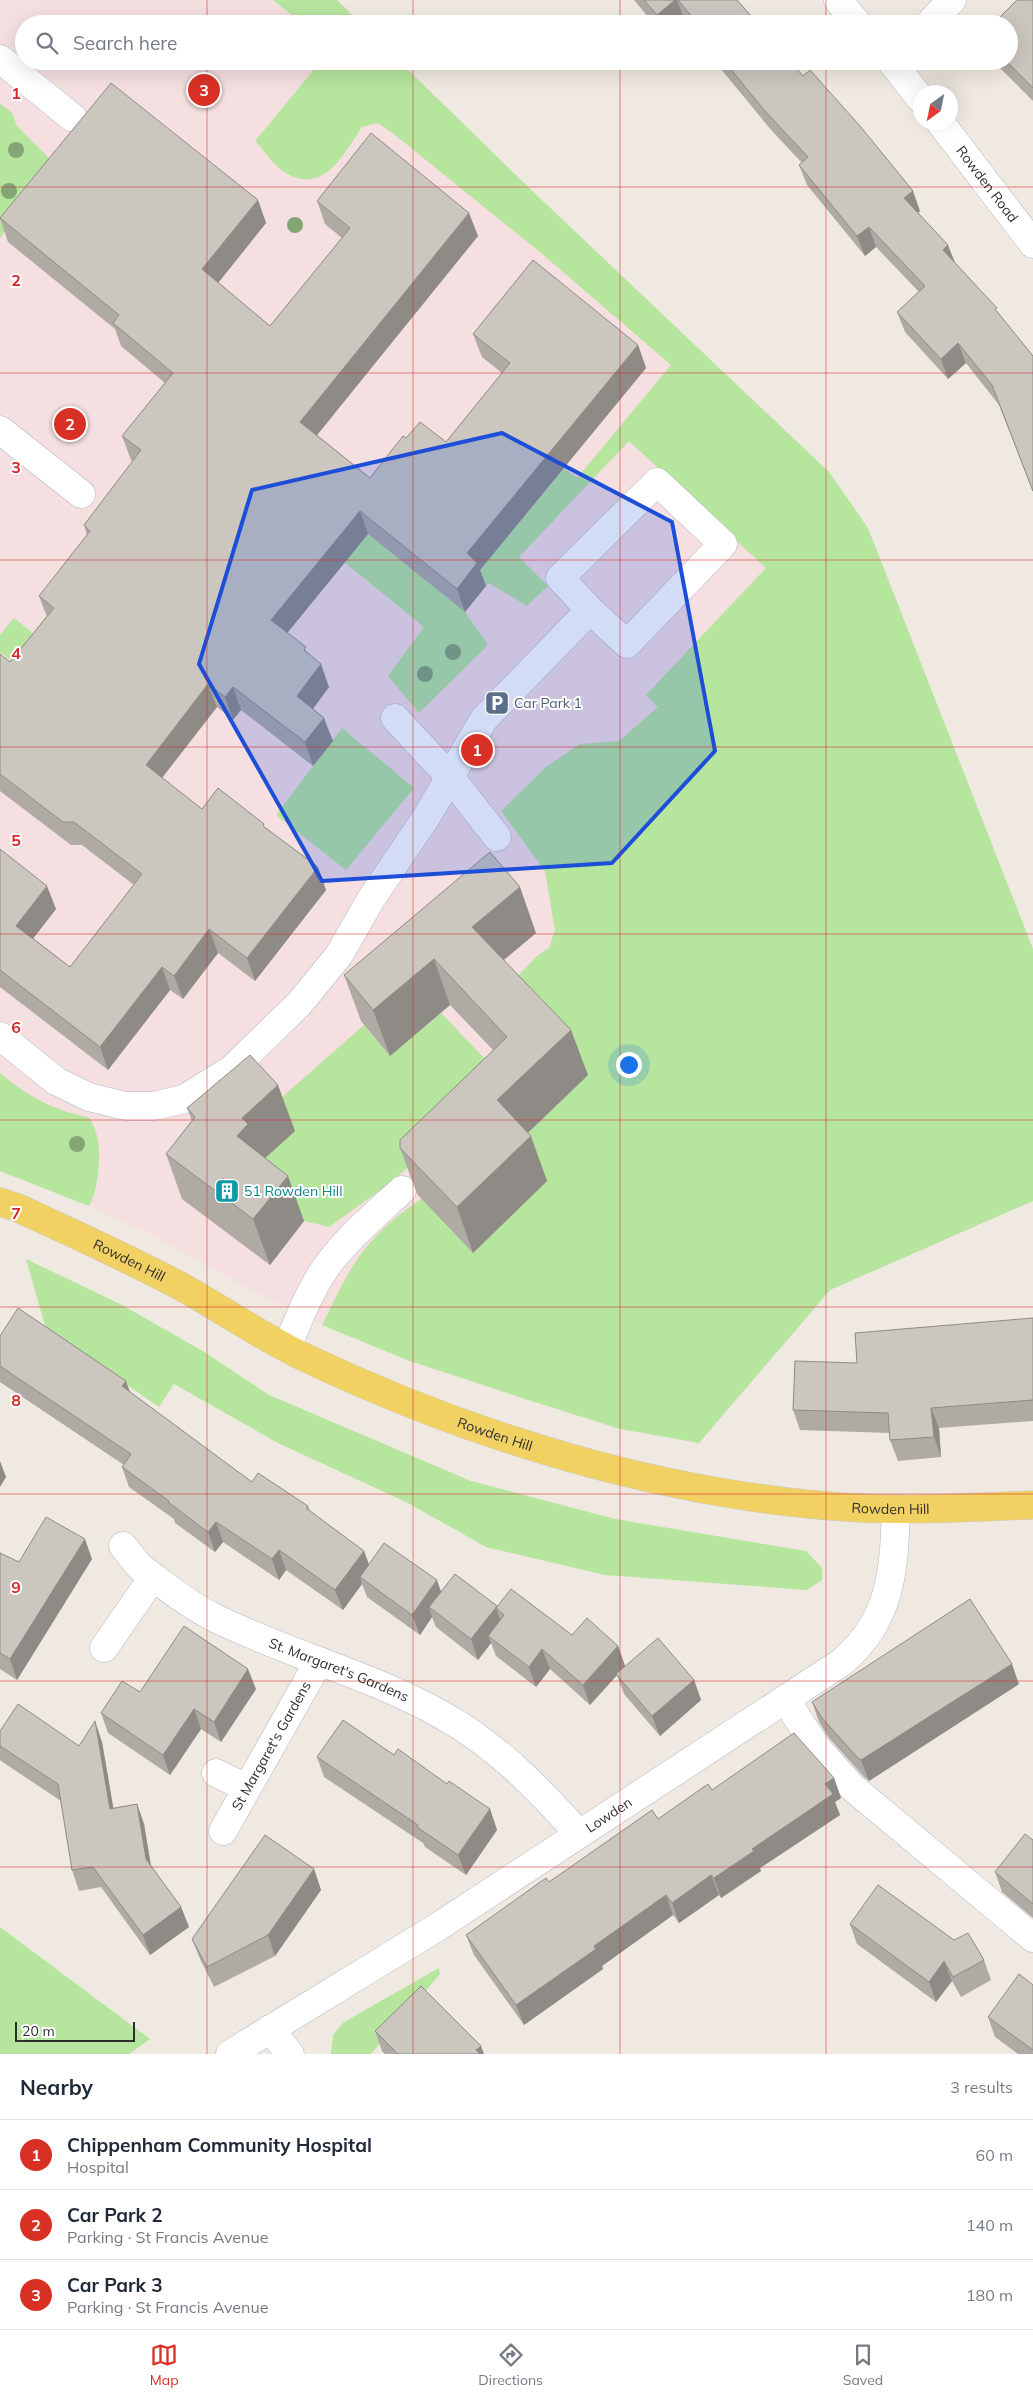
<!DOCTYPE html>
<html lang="en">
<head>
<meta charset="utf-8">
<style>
  body { margin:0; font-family:Mulish,sans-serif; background:#f6f6f7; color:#1f2937 }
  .compass { position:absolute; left:913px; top:85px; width:45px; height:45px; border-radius:50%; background:#fff; box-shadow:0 5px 20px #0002; rotate:213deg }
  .scale { position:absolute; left:15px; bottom:12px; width:120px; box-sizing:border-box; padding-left:5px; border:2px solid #2e2e2e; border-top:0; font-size:14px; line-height:18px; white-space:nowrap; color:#2e2e2e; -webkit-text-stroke:4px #fff; paint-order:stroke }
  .you { position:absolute; left:628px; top:1064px; width:18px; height:18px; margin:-12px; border:4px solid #fff; border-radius:50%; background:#1a73e8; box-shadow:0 0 0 8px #1a73e833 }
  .badge { display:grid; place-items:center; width:32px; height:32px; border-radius:50%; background:#d93025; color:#fff; font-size:16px; font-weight:700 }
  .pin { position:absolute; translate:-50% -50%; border:2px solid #fff; box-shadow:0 1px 5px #0006 }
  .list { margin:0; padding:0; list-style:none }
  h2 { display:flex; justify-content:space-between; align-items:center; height:65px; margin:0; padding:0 20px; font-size:21px }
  h2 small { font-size:16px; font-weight:400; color:#747a83 }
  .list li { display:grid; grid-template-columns:32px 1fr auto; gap:15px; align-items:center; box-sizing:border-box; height:70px; padding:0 20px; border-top:1px solid #e0e1e3 }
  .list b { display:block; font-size:19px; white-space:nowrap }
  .list p { margin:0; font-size:16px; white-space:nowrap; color:#747a83 }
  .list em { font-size:16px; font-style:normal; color:#747a83 }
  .icon { flex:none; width:28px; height:28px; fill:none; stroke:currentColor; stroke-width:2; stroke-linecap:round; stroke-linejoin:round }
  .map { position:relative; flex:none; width:1033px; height:2054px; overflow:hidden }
  .search { position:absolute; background:#fff; box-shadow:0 5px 20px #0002; left:15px; right:15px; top:15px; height:55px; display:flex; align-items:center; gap:12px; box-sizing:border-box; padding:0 18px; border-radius:28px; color:#747a83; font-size:19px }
  .sheet { height:275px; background:#fff }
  nav { display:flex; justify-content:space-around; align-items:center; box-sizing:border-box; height:70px; border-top:1px solid #e0e1e3; background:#fff; font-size:14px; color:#747a83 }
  nav a { display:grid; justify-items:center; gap:2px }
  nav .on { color:#d93025 }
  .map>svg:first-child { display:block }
  .medical { fill:#f5dfe0 }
  .green { fill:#b6e59e }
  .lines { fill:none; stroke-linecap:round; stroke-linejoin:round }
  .minor-casing { stroke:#b4b7c1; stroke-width:29 }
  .major-casing { stroke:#c9c9c9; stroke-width:29 }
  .minor { stroke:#fff; stroke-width:28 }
  .major { stroke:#f2d163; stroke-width:28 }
  .tree { fill:#84a574 }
  .wall { fill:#afaba4 }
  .shaded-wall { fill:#8e8b86 }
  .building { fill:#cbc7bf; stroke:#8e8b86 }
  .marked { fill:#1d4ed8; fill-opacity:0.2; stroke:#1d4ed8; stroke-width:4; stroke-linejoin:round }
  .grid { fill:none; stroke:#d62828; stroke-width:1; stroke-opacity:0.55 }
  .labels { text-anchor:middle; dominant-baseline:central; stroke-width:4; stroke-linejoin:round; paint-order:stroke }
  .street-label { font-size:14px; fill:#2e2e2e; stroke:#fff }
  .service-label { font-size:14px; fill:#4e5e75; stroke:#fff; text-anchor:start }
  .culture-label { font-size:14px; fill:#0d838f; stroke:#fff; text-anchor:start }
  .grid-label { font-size:16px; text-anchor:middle; font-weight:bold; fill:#d62828; stroke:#fff; stroke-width:4; stroke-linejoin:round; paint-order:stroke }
</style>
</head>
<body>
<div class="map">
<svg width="1033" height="2054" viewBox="0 0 1033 2054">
  <rect width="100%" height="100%" fill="#efe9e1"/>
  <polygon class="medical" points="0,0 337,0 361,24 24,24 24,61 399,61 525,184 829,472 868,528 1033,950 1033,1201 830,1290 699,1443 620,1429 406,1360 315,1322 234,1281 151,1234 89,1206 0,1171"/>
  <g class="green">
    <polygon points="273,0 337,0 361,24 303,24"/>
    <path d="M 321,61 L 399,61 L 525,184 L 829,472 L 868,528 L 1033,949 L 1033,1201 L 830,1290 L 699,1443 L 620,1429 L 522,1398 L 407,1360 L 322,1325 C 334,1301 345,1276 361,1254 C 399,1203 460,1176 514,1146 L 505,989 L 538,955 L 549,948 L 555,930 L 545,871 L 501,811 L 547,766 L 580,744 L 619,741 L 658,707 L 646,695 L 766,568 L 629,441 L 519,557 L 548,586 L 527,606 L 489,583 L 486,586 L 475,576 L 564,468 L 577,478 L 671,365 L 541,253 L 395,135 L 378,123 L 362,127 C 342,157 321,199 280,169 C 271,162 263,149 255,141 Z"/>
    <polygon points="0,103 12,113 17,126 54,163 0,238"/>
    <polygon points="307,484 465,612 488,645 419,713 388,676 424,627 284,513"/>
    <polygon points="45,617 48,619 82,716 0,652 0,635 14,618 33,633"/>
    <polygon points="342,728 414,788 346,870 276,815"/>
    <polygon points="441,1013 508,1083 386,1186 329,1227 304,1221 259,1164 272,1106 364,1025 390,1056"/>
    <path d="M 0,1073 C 30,1098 52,1109 90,1118 C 92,1124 96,1130 97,1136 C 102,1152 98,1192 89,1206 L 0,1171 Z"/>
    <polygon points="26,1259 122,1305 206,1353 269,1395 471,1481 615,1519 806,1551 822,1568 822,1580 807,1590 605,1575 486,1547 408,1503 278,1443 174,1384 159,1407 46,1329"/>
    <polygon points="0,1927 150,2039 129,2054 0,2054"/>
    <polygon points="439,1968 440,1974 371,2054 331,2054 333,2035 344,2022"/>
  </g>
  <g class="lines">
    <defs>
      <g id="minor">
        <polyline points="838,0 858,24"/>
        <polyline points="929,24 952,0"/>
        <polyline points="0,59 73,118"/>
        <polyline points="891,61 920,98"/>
        <path id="s1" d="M 940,122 L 1033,244"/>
        <polyline points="0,430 81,494"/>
        <polygon points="657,482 723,544 627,644 590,610 560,578"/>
        <polyline points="395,718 450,777 497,837"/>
        <polyline points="0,1036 56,1081 89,1097 125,1106 154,1106 184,1099 232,1069 299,1004 339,955 371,899 427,816 484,719 590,610"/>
        <path d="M 287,1347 C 300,1316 312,1284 333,1258 C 353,1233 378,1212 402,1190"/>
        <polyline points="123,1546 139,1566 153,1577"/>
        <path id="s2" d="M 104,1648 L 153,1577 C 172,1591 191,1606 213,1617 C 287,1654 369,1674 442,1715 C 496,1745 538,1788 578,1833"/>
        <polyline points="785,1699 817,1748 853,1788 1033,1938"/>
        <polyline points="216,1773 247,1788"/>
        <path id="s3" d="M 223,1831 L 319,1661"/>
        <polyline points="270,2029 290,2054"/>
        <path id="s4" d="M 230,2054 L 436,1928 L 842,1662 C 892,1620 894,1569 896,1509"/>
      </g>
      <g id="major">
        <path id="s5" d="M 0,1202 L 16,1207 C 72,1233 128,1258 182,1287 C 223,1310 262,1337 304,1357 C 474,1438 671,1498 860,1508 C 917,1511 975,1507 1033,1505"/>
      </g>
    </defs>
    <use href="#minor" class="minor-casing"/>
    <use href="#major" class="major-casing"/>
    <use href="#minor" class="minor"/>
    <use href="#major" class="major"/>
  </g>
  <g class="tree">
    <circle cx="16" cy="150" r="8"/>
    <circle cx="9" cy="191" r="8"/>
    <circle cx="295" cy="225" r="8"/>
    <circle cx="453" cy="652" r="8"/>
    <circle cx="425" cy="674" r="8"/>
    <circle cx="77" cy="1144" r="8"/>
  </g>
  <g class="wall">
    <polygon points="634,0 737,0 758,24 688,24 684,19 678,24 654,24"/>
    <polygon points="1033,0 1033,101 993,61 1009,61"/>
    <polygon points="718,61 790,61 920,211 918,213 955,263 999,314 1033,356 1033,492 999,405 966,363 948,379 905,332 897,312 919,292 876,247 865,256 807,185 799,165 802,163 772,131 720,68"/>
    <polygon points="258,200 266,223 218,282 270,326 342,238 325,224 317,201 478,236 317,435 370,478 406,438 446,442 502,373 482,357 473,334 638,345 646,368 480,570 486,586 465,612 368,534 287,633 308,653 329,687 313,709 333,741 313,766 241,710 233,720 217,707 162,778 202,809 266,828 318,867 326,890 255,981 218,953 183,999 170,990 108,1070 0,987 0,849 56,909 33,938 70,967 134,885 82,845 71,845 0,791 0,654 10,662 47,617 39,596 87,535 84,525 133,461 131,460 122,436 165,383 121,346 115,329 8,242 0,218"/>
    <polygon points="536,933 504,960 588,1075 528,1133 547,1181 473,1253 417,1194 400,1148 493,1050 450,1005 390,1056 361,1021 344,975"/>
    <polygon points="187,1108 295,1131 265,1158 304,1221 270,1265 182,1199 166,1154 192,1121"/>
    <polygon points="1033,1318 1033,1421 939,1428 941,1457 898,1461 890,1440 890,1433 800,1430 793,1410 857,1363"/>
    <polygon points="0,1336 130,1392 252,1482 308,1506 310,1511 364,1551 369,1564 441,1591 497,1606 572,1635 618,1646 625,1666 694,1680 701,1700 660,1736 624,1694 617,1675 590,1705 550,1669 536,1687 496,1656 491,1643 478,1660 436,1627 432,1617 420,1635 367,1597 362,1584 343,1610 286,1570 279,1580 223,1542 215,1552 175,1523 174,1519 129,1487 122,1467 124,1465 0,1382"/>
    <polygon points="0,1553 19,1562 92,1559 17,1680 0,1669"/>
    <polygon points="1019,1684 869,1781 864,1777 829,1738 819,1722 812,1702"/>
    <polygon points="256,1689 221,1742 201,1729 170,1775 108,1733 101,1713 140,1692"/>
    <polygon points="0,1731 79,1746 102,1742 113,1808 137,1804 144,1824 151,1866 181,1907 189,1927 150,1955 101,1887 79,1891 72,1870 61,1801 1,1761 0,1759"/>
    <polygon points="394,1755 447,1784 490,1809 497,1830 466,1875 425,1847 423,1843 324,1777 317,1757"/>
    <polygon points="834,1778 841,1798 835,1802 840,1815 760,1868 761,1871 721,1898 719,1895 679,1923 673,1915 602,1966 603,1969 524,2025 474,1955 466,1935 549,1882 658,1819 712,1790"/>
    <polygon points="1033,1840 1033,1918 1002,1892 995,1872"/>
    <polygon points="314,1869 321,1890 275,1956 214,1987 200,1959 192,1939"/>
    <polygon points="850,1924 954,1940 984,1960 991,1980 961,1997 952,1981 936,2002 857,1944"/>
    <polygon points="1033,1985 1033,2054 1018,2054 995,2037 988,2017"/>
    <polygon points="375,2031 484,2054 385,2054 382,2051"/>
  </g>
  <g class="shaded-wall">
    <polygon points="675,0 677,0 684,19 678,24 660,24 657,15"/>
    <polygon points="913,191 920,211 911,218 904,198"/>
    <polygon points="258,200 266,223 211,292 202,269"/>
    <polygon points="469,213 478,236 309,445 300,422"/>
    <polygon points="869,227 876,247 865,256 857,236"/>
    <polygon points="948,245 956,265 943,250"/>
    <polygon points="958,343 966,363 948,379 941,359"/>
    <polygon points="638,345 646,368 480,570 486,586 465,612 457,589 467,553"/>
    <polygon points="360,511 368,534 279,643 271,620"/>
    <polygon points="321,664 329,687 305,719 297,696"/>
    <polygon points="208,684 217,707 154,788 146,765"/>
    <polygon points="233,687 241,710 233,720 225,697"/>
    <polygon points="324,718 333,741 313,766 305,742"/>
    <polygon points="318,867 326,890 255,981 247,958"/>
    <polygon points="47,886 56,909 25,949 16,926"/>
    <polygon points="520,887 536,933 489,972 472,927"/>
    <polygon points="209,929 218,953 183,999 174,976"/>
    <polygon points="434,959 450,1005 390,1056 373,1010"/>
    <polygon points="162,967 170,990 108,1070 100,1047"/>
    <polygon points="571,1030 588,1075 514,1146 497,1100"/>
    <polygon points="278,1085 295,1131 262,1161 237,1136 242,1118"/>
    <polygon points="531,1136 547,1181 473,1253 457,1207"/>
    <polygon points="288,1176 304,1221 270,1265 253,1219"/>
    <polygon points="126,1381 133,1401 122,1386"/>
    <polygon points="931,1408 939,1428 941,1457 934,1437"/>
    <polygon points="0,1461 6,1477 0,1487"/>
    <polygon points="216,1522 223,1542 215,1552 208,1532"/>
    <polygon points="85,1539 92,1559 17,1680 10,1659"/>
    <polygon points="279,1550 286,1570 279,1580 272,1559"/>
    <polygon points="364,1551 371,1571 360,1577 362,1584 343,1610 335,1590"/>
    <polygon points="437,1580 444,1600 429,1607 432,1617 420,1635 412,1615"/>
    <polygon points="496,1608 503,1628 488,1636 491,1643 478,1660 471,1639"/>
    <polygon points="618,1646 625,1666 616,1674 617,1675 590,1705 583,1685"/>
    <polygon points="542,1649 550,1669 536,1687 529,1667"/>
    <polygon points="1012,1664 1019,1684 869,1781 861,1760"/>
    <polygon points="248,1669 256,1689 221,1742 214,1722"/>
    <polygon points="694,1680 701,1700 660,1736 652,1716"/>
    <polygon points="194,1709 201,1729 170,1775 163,1755"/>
    <polygon points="95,1721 102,1742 117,1829 110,1809"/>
    <polygon points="834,1778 841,1798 835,1802 840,1815 760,1868 761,1871 721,1898 714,1878 825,1784"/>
    <polygon points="137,1804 144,1824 153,1879 146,1859"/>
    <polygon points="490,1809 497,1830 466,1875 458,1855"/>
    <polygon points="314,1869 321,1890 275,1956 268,1935"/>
    <polygon points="711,1875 719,1895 679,1923 672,1903"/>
    <polygon points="666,1895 673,1915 602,1966 603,1969 524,2025 516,2005 594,1946"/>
    <polygon points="181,1907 189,1927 150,1955 143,1935"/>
    <polygon points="944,1961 952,1981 936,2002 929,1982"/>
    <polygon points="481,2046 484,2054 478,2054 476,2050"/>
  </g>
  <g class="building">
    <polygon points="644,0 675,0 657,15"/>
    <polygon points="678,0 737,0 758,24 698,24"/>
    <polygon points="1017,0 1033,0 1033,88 1006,61 1009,61 1009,24 993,24"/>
    <polygon points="724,61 790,61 803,76 810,70 860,126 913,191 904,198 948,245 943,250 997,308 995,309 1033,356 1033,491 992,385 958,343 941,359 897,312 925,286 869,227 857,236 799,165 808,157 765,111"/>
    <polygon points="111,83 258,200 202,269 270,326 350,228 317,201 371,133 469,213 300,422 370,478 403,436 406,438 420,422 446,442 510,363 473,334 533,260 638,345 467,553 477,563 457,589 360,511 271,620 306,647 304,650 321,664 297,696 324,718 305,742 233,687 225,697 208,684 146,765 202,809 218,788 264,824 263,826 318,867 247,958 209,929 174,976 162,967 100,1047 0,970 0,849 47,886 16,926 70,967 142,874 74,822 63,822 0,774 0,654 10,662 54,608 39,596 90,531 84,525 141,450 122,436 173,373 113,323 119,315 0,218"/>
    <polygon points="490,852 520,887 472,927 571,1030 497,1100 531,1136 457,1207 400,1148 400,1140 507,1037 434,959 373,1010 344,975"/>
    <polygon points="250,1055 278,1085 242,1118 248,1124 237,1136 288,1176 253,1219 166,1154 195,1117 187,1108"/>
    <polygon points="18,1308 126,1381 122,1386 252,1482 258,1473 308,1506 306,1508 364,1551 335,1590 279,1550 272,1559 216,1522 208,1532 168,1502 169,1501 122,1467 131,1454 0,1366 0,1336"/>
    <polygon points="1033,1318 1033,1400 931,1408 934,1437 890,1440 888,1413 793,1410 795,1361 857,1363 855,1333"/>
    <polygon points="46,1517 85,1539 10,1659 0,1653 0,1553 19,1562"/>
    <polygon points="384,1543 437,1580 412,1615 360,1577"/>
    <polygon points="455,1574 497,1606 471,1639 429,1607"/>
    <polygon points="511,1589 572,1635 587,1618 618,1646 583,1685 542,1649 529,1667 488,1636 504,1615 496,1608"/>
    <polygon points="970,1599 1012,1664 861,1760 857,1757 822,1718 812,1702"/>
    <polygon points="184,1626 248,1669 214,1722 194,1709 163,1755 101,1713 122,1681 140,1692"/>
    <polygon points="658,1638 694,1680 652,1716 616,1674"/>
    <polygon points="18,1704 79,1746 95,1721 110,1809 137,1804 146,1859 181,1907 143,1935 93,1867 72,1870 58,1784 0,1746 0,1731"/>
    <polygon points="343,1720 394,1755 398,1749 447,1784 449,1781 490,1809 458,1855 417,1827 418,1825 317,1757"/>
    <polygon points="794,1733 834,1778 825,1784 833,1794 752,1849 754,1851 714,1878 711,1875 672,1903 666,1895 594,1946 596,1949 516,2005 466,1935 546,1878 549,1882 652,1810 658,1819 708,1784 712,1790"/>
    <polygon points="1025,1834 1033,1840 1033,1904 995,1872"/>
    <polygon points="265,1835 314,1869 268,1935 207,1967 192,1939"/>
    <polygon points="878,1885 954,1940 968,1933 984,1960 953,1977 944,1961 929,1982 850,1924"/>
    <polygon points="1019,1974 1033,1985 1033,2050 988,2017"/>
    <polygon points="421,1986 481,2046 476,2050 480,2054 398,2054 375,2031"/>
  </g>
  <path class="marked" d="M 502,433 L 672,522 L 715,751 L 612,863 L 322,881 L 199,664 L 252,490 Z"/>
  <path class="grid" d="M 207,0 L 207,24M 413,0 L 413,24M 620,0 L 620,24M 826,0 L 826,24M 207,61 L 207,2054M 413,61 L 413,2054M 620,61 L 620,2054M 826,61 L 826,2054M 0,187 L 1033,187M 0,373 L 1033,373M 0,560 L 1033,560M 0,747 L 1033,747M 0,934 L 1033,934M 0,1120 L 1033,1120M 0,1307 L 1033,1307M 0,1494 L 1033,1494M 0,1681 L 1033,1681M 0,1867 L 1033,1867"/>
  <defs>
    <symbol id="parking-square" viewBox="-11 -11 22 22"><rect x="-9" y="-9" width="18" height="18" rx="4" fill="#5c6f8a" stroke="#fff"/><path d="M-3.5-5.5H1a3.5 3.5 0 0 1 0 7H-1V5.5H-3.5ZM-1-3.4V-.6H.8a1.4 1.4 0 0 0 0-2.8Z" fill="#fff"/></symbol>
    <symbol id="building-square" viewBox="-11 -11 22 22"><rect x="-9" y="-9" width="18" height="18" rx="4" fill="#0f9aa8" stroke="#fff"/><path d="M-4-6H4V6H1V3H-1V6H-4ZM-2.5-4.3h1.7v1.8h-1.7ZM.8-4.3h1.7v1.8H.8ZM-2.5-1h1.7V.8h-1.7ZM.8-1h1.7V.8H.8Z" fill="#fff"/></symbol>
  </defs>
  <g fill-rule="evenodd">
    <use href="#parking-square" x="483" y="689" width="28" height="28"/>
    <use href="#building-square" x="213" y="1177" width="28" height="28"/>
  </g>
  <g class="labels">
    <g class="street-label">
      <text stroke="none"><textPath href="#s1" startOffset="78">Rowden Road</textPath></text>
      <text stroke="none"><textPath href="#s5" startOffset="142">Rowden Hill</textPath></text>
      <text stroke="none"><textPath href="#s5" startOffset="548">Rowden Hill</textPath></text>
      <text stroke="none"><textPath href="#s5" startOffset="952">Rowden Hill</textPath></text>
      <text stroke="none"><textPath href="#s2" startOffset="295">St. Margaret's Gardens</textPath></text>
      <text stroke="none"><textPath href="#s3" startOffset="98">St Margaret's Gardens</textPath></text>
      <text stroke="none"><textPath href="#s4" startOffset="448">Lowden</textPath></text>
    </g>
    <g class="service-label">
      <text x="514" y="703">Car Park 1</text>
    </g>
    <g class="culture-label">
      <text x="244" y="1191">51 Rowden Hill</text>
    </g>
  </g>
  <g class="grid-label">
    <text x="16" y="99">1</text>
    <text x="16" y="286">2</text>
    <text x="16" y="473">3</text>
    <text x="16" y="659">4</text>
    <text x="16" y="846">5</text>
    <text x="16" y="1033">6</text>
    <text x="16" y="1219">7</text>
    <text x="16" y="1406">8</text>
    <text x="16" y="1593">9</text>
  </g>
</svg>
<svg class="compass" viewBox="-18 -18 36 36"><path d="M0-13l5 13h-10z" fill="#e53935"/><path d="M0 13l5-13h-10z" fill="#747a83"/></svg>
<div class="scale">20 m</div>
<div class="you"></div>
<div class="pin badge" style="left:477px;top:750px">1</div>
<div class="pin badge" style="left:70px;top:424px">2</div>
<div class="pin badge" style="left:204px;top:90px">3</div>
<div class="search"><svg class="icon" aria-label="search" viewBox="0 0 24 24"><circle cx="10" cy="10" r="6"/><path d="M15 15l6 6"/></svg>Search here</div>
</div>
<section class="sheet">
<h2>Nearby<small>3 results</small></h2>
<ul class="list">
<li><span class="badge">1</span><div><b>Chippenham Community Hospital</b><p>Hospital</p></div><em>60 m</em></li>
<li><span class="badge">2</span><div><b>Car Park 2</b><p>Parking · St Francis Avenue</p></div><em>140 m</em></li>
<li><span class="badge">3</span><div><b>Car Park 3</b><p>Parking · St Francis Avenue</p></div><em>180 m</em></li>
</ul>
</section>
<nav>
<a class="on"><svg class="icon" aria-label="map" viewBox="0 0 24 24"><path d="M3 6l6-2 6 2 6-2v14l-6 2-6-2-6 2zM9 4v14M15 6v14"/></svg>Map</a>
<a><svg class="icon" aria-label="directions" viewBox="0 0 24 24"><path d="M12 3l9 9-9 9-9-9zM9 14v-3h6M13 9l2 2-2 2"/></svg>Directions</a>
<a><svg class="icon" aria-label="saved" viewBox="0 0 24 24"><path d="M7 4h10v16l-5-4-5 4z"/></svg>Saved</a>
</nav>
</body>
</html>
